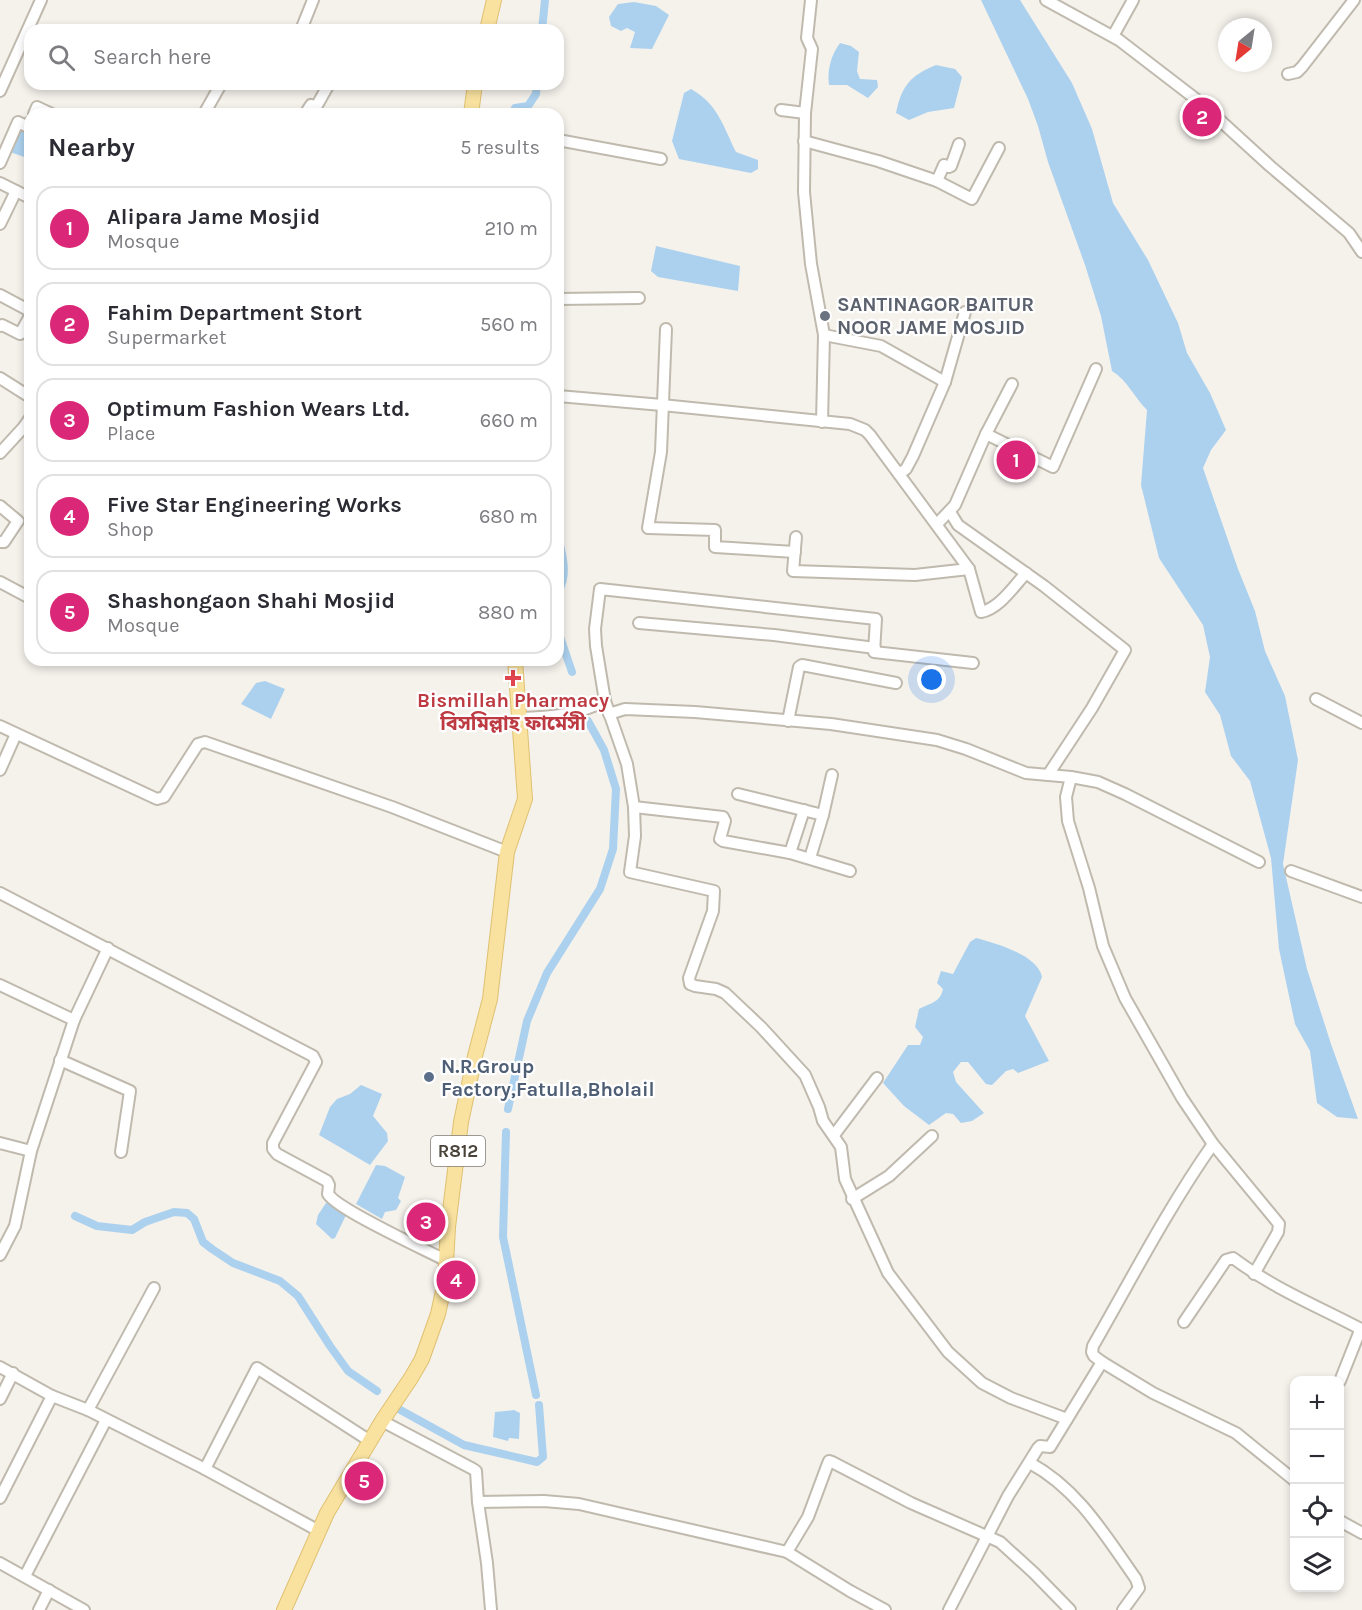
<!DOCTYPE html>
<html lang="en">
<head>
<meta charset="utf-8">
<style>
  body { margin:0; font-family:Karla,"Noto Sans Bengali",sans-serif; background:#f2f2f3; color:#2b2b33 }
  .controls { position:absolute; right:18px; bottom:18px; display:grid; overflow:hidden; border-radius:12px; box-shadow:0 3px 9px #0003 }
  .controls button { width:54px; height:54px; display:grid; place-items:center; padding:0; border:0; border-bottom:2px solid #e1e1e2; background:#fff; color:#2b2b33; font:30px sans-serif }
  .compass { position:absolute; left:1218px; top:18px; width:54px; height:54px; border-radius:50%; background:#fff; box-shadow:0 3px 9px #0003; rotate:210deg }
  .you { position:absolute; left:932px; top:680px; width:21px; height:21px; margin:-15px; border:4px solid #fff; border-radius:50%; background:#1a73e8; box-shadow:0 0 0 9px #1a73e833 }
  .badge { display:grid; place-items:center; width:39px; height:39px; border-radius:50%; background:#db2777; color:#fff; font-size:20px; font-weight:700 }
  .pin { position:absolute; translate:-50% -50%; border:3px solid #fff; box-shadow:0 2px 6px #0006 }
  .list { margin:0; padding:0; list-style:none }
  h2 { display:flex; justify-content:space-between; align-items:center; height:78px; margin:0; padding:0 24px; font-size:26px }
  h2 small { font-size:20px; font-weight:400; color:#7c7c81 }
  .list li { display:grid; grid-template-columns:39px 1fr auto; gap:18px; align-items:center; box-sizing:border-box; height:84px; margin:0 12px 12px; padding:0 12px; border:2px solid #e1e1e2; border-radius:18px }
  .list b { display:block; font-size:22px; white-space:nowrap }
  .list p { margin:0; font-size:20px; white-space:nowrap; color:#7c7c81 }
  .list em { font-size:20px; font-style:normal; color:#7c7c81 }
  .icon { flex:none; width:33px; height:33px; fill:none; stroke:currentColor; stroke-width:2; stroke-linecap:round; stroke-linejoin:round }
  .map { position:relative; flex:none; width:1362px; height:1610px; overflow:hidden }
  .search { position:absolute; background:#fff; box-shadow:0 3px 9px #0003; left:24px; top:24px; width:540px; height:66px; display:flex; align-items:center; gap:15px; box-sizing:border-box; padding:0 21px; border-radius:18px; color:#7c7c81; font-size:22px }
  .panel { position:absolute; background:#fff; box-shadow:0 3px 9px #0003; left:24px; top:108px; width:540px; height:558px; border-radius:18px }
  .map>svg:first-child { display:block }
  .water { fill:#acd1ee }
  .lines { fill:none; stroke-linecap:round; stroke-linejoin:round }
  .canal { stroke:#acd1ee; stroke-width:8 }
  .minor-casing { stroke:#c0baae; stroke-width:14 }
  .major-casing { stroke:#dfc070; stroke-width:16 }
  .minor { stroke:#fff; stroke-width:10 }
  .major { stroke:#f9e2a0; stroke-width:14 }
  .worship-dot { fill:#6b7280; stroke:#fff; stroke-width:2 }
  .health-dot { fill:#e0444e; stroke:#fff; stroke-width:2 }
  .service-dot { fill:#5c6f8a; stroke:#fff; stroke-width:2 }
  .labels { text-anchor:middle; dominant-baseline:central; stroke-width:4.5; stroke-linejoin:round; paint-order:stroke }
  .shield { fill:#fff; stroke:#807b74; stroke-width:1.5 }
  .shield-label { font-size:18px; font-weight:bold; fill:#494339 }
  .worship-label { font-size:20px; font-weight:bold; fill:#5b616d; stroke:#fff; text-anchor:start }
  .health-label { font-size:20px; font-weight:bold; fill:#be3a42; stroke:#fff }
  .service-label { font-size:20px; font-weight:bold; fill:#4e5e75; stroke:#fff; text-anchor:start }
</style>
</head>
<body>
<div class="map">
<svg width="1362" height="1610" viewBox="0 0 1362 1610">
  <rect width="100%" height="100%" fill="#f5f2ec"/>
  <g class="water">
    <path d="M 981,0 L 1020,0 L 1072,83 L 1092,129 L 1113,203 L 1148,260 L 1178,323 L 1187,353 L 1210,393 L 1226,430 L 1211,450 L 1203,468 L 1238,569 L 1255,611 L 1265,651 L 1285,696 L 1298,760 L 1283,864 L 1307,969 L 1331,1044 L 1358,1119 L 1337,1117 L 1317,1103 L 1310,1051 L 1295,1024 L 1279,949 L 1271,858 L 1250,781 L 1231,756 L 1220,715 L 1205,692 L 1210,657 L 1203,625 L 1159,558 L 1141,485 L 1147,410 C 1134,397 1127,380 1112,371 L 1101,316 L 1085,265 L 1048,162 L 1038,126 L 1028,99 Z"/>
    <polygon points="634,2 656,6 669,15 652,49 630,48 635,32 627,28 621,31 611,26 609,17 618,4"/>
    <path d="M 840,43 L 851,46 L 859,52 L 857,71 L 860,79 L 877,80 L 878,87 L 868,98 L 847,85 L 829,85 C 827,70 831,55 840,43 Z"/>
    <path d="M 936,65 L 955,69 L 962,77 L 954,108 L 928,112 L 909,120 L 896,113 C 902,85 910,76 936,65 Z"/>
    <path d="M 691,89 C 718,104 723,126 736,152 L 758,160 L 758,169 L 751,173 L 679,159 L 672,141 L 684,93 Z"/>
    <polygon points="19,125 30,134 30,159 7,151"/>
    <polygon points="656,246 740,266 738,291 658,277 651,271"/>
    <polygon points="265,681 285,689 271,719 241,704 256,683"/>
    <path d="M 976,938 C 995,943 1038,955 1042,977 L 1025,1016 L 1049,1061 L 1018,1073 L 1013,1069 L 1006,1071 L 992,1085 L 986,1084 L 968,1062 L 961,1062 L 953,1072 L 956,1082 L 984,1113 L 972,1121 L 961,1123 L 953,1114 L 946,1113 L 929,1125 L 904,1106 L 883,1083 L 908,1045 L 920,1045 L 923,1037 L 915,1027 L 919,1009 C 930,1003 940,1003 943,989 L 937,983 L 941,971 L 953,974 L 970,942 Z"/>
    <polygon points="361,1085 382,1094 373,1116 387,1133 388,1141 370,1165 319,1135 330,1107 337,1099 350,1094"/>
    <polygon points="376,1165 385,1166 405,1177 398,1198 401,1201 396,1210 385,1212 382,1219 356,1204"/>
    <path d="M 326,1203 C 333,1203 344,1208 346,1215 L 335,1238 L 332,1239 L 316,1224 L 318,1215 Z"/>
    <polygon points="514,1410 520,1413 519,1439 509,1438 508,1441 493,1437 495,1412"/>
  </g>
  <g class="lines">
    <g class="canal">
      <polyline points="542,30 545,0"/>
      <polyline points="513,114 515,108 528,106 536,94 537,84"/>
      <path d="M 558,536 C 562,555 569,574 558,592"/>
      <polyline points="558,631 572,672"/>
      <polyline points="508,1109 527,1021 547,973 600,889 613,849 616,789 604,750 588,721"/>
      <polyline points="506,1132 503,1237 536,1395"/>
      <polyline points="75,1216 97,1226 132,1230 145,1222 174,1212 187,1213 194,1219 203,1242 212,1249 233,1263 280,1281 298,1296 330,1346 348,1371 377,1391"/>
      <polyline points="395,1407 464,1445 537,1462 543,1457 539,1405"/>
    </g>
    <defs>
      <g id="minor">
        <polyline points="811,0 807,38 812,49 805,113 804,192 811,264 824,335 822,422"/>
        <polyline points="1046,0 1119,40 1201,103 1270,166 1349,233 1362,252"/>
        <polyline points="301,30 313,0"/>
        <polyline points="1113,36 1133,0"/>
        <polyline points="1288,74 1297,72 1302,67 1354,0"/>
        <polyline points="0,91 41,0"/>
        <polyline points="781,110 805,113"/>
        <polyline points="34,114 37,107 52,114"/>
        <polyline points="204,114 221,84"/>
        <polyline points="305,114 311,105 316,107 329,84"/>
        <polyline points="558,140 661,159"/>
        <polyline points="804,141 878,161 937,181 972,199 999,148"/>
        <polyline points="0,163 18,122 28,127 30,122"/>
        <polyline points="937,181 944,165 949,167 951,166 959,144"/>
        <polyline points="0,183 30,198"/>
        <polyline points="0,224 16,191"/>
        <polyline points="0,295 30,311"/>
        <polyline points="558,299 639,298"/>
        <polyline points="0,326 2,325 20,334 30,316"/>
        <polyline points="666,329 661,452 648,528 715,530 715,547 795,552"/>
        <polyline points="824,335 881,346 945,382"/>
        <polyline points="0,378 30,397"/>
        <path d="M 558,396 L 662,405 L 850,424 L 865,430 L 870,435 L 969,569 L 981,612 C 999,609 1014,586 1026,573"/>
        <polyline points="986,434 1012,384"/>
        <polyline points="0,453 23,428 30,418"/>
        <polyline points="899,474 906,469 913,456 945,382 965,312"/>
        <polyline points="0,506 18,521 4,542 0,542"/>
        <polyline points="950,512 958,525 1044,586 1125,650 1092,708 1048,775"/>
        <polyline points="937,524 955,505 986,434 1053,467 1096,369"/>
        <polyline points="796,537 793,571 915,575 969,569"/>
        <polyline points="0,582 30,598"/>
        <polyline points="639,623 774,635 875,648"/>
        <polyline points="973,663 874,652 876,619 600,589 595,629 596,646 605,701 627,764 634,807 635,836 630,872 714,891 713,911 689,978 690,984 695,986 716,989 725,993 761,1027 805,1075 819,1107 823,1121 841,1147 845,1179 888,1273 948,1352 982,1383 1011,1398 1067,1419"/>
        <polyline points="1316,699 1362,723"/>
        <polyline points="609,714 625,709 695,712 831,724 937,740 966,749 1026,773 1071,777 1098,782 1125,794 1259,862"/>
        <path d="M 520,718 C 551,717 577,715 605,701"/>
        <polyline points="788,721 799,667 802,665 896,683"/>
        <polyline points="0,726 157,799 164,797 198,744 205,742 392,807 507,852"/>
        <polyline points="0,770 16,734"/>
        <polyline points="1071,777 1066,797 1068,821 1089,888 1103,946 1125,998 1182,1098 1213,1144 1279,1224 1278,1232 1254,1274"/>
        <polyline points="738,794 823,815 810,858"/>
        <polyline points="634,807 723,817 725,821 720,839 723,841 790,853 850,871"/>
        <polyline points="823,815 832,775"/>
        <polyline points="790,853 804,810"/>
        <polyline points="1291,871 1362,897"/>
        <path d="M 0,893 L 313,1056 L 316,1062 L 273,1143 L 273,1149 L 277,1154 L 327,1181 L 329,1185 L 328,1194 C 338,1210 424,1249 447,1261"/>
        <polyline points="0,985 74,1020"/>
        <polyline points="60,1060 130,1091 121,1152"/>
        <polyline points="834,1135 877,1078"/>
        <polyline points="0,1143 31,1151 74,1020 108,948"/>
        <path d="M 1213,1144 C 1168,1208 1132,1278 1093,1346 L 1092,1352 L 1094,1356 L 1102,1362 L 1153,1393 L 1236,1433 L 1294,1480"/>
        <polyline points="852,1199 889,1176 932,1136"/>
        <polyline points="0,1255 15,1226 31,1151"/>
        <path d="M 1184,1322 L 1226,1260 L 1233,1258 C 1273,1288 1315,1305 1359,1328 L 1359,1333 L 1340,1381"/>
        <polyline points="0,1367 52,1396 88,1410 205,1469 319,1531"/>
        <polyline points="0,1399 13,1373"/>
        <polyline points="88,1410 154,1288"/>
        <polyline points="382,1421 473,1469 476,1471 478,1502 544,1501 579,1504 787,1552 808,1517 827,1466 829,1461 832,1462 911,1503 1000,1542 1034,1573 1070,1610"/>
        <path d="M 1030,1463 C 1078,1489 1105,1535 1136,1579 L 1139,1588 L 1123,1610"/>
        <polyline points="205,1469 257,1368 370,1441"/>
        <polyline points="0,1498 52,1396"/>
        <polyline points="478,1502 487,1563 491,1610"/>
        <polyline points="1340,1521 1362,1533"/>
        <polyline points="787,1552 850,1591 885,1610"/>
        <polyline points="0,1563 84,1610"/>
        <polyline points="25,1576 106,1420"/>
        <polyline points="39,1610 49,1590"/>
        <polyline points="949,1610 1008,1496 1038,1448 1040,1446 1050,1447 1102,1362"/>
      </g>
      <g id="major">
        <polyline points="487,30 494,0"/>
        <polyline points="471,114 475,84"/>
        <polyline points="284,1610 327,1513 382,1421 411,1378 422,1359 438,1314 445,1282 448,1227 461,1122 475,1056 490,999 507,852 525,799 515,660"/>
      </g>
    </defs>
    <use href="#minor" class="minor-casing"/>
    <use href="#major" class="major-casing"/>
    <use href="#minor" class="minor"/>
    <use href="#major" class="major"/>
  </g>
  <circle class="worship-dot" cx="825" cy="316" r="6"/>
  <path class="health-dot" d="M510 669h6v6h6v6h-6v6h-6v-6h-6v-6h6z"/>
  <circle class="service-dot" cx="429" cy="1077" r="6"/>
  <g class="labels">
    <rect class="shield" x="431" y="1136" width="54" height="30" rx="4.5"/>
    <g class="shield-label">
      <text x="458" y="1151">R812</text>
    </g>
    <g class="worship-label">
      <text x="837" y="304">SANTINAGOR BAITUR<tspan x="837" dy="23">NOOR JAME MOSJID</tspan></text>
    </g>
    <g class="health-label">
      <text x="513" y="700">Bismillah Pharmacy<tspan x="513" dy="23">বিসমিল্লাহ ফার্মেসী</tspan></text>
    </g>
    <g class="service-label">
      <text x="441" y="1066">N.R.Group<tspan x="441" dy="23">Factory,Fatulla,Bholail</tspan></text>
    </g>
  </g>
</svg>
<div class="controls">
<button>+</button>
<button>−</button>
<button><svg class="icon" aria-label="locate" viewBox="0 0 24 24"><circle cx="12" cy="12" r="6"/><path d="M12 2v4M12 18v4M2 12h4M18 12h4"/></svg></button>
<button><svg class="icon" aria-label="layers" viewBox="0 0 24 24"><path d="M12 4l9 5-9 5-9-5zM3 14l9 5 9-5"/></svg></button>
</div>
<svg class="compass" viewBox="-18 -18 36 36"><path d="M0-13l5 13h-10z" fill="#e53935"/><path d="M0 13l5-13h-10z" fill="#7c7c81"/></svg>
<div class="you"></div>
<div class="pin badge" style="left:1016px;top:460px">1</div>
<div class="pin badge" style="left:1202px;top:117px">2</div>
<div class="pin badge" style="left:426px;top:1222px">3</div>
<div class="pin badge" style="left:456px;top:1280px">4</div>
<div class="pin badge" style="left:364px;top:1481px">5</div>
<div class="search"><svg class="icon" aria-label="search" viewBox="0 0 24 24"><circle cx="10" cy="10" r="6"/><path d="M15 15l6 6"/></svg>Search here</div>
<section class="panel">
<h2>Nearby<small>5 results</small></h2>
<ul class="list">
<li><span class="badge">1</span><div><b>Alipara Jame Mosjid</b><p>Mosque</p></div><em>210 m</em></li>
<li><span class="badge">2</span><div><b>Fahim Department Stort</b><p>Supermarket</p></div><em>560 m</em></li>
<li><span class="badge">3</span><div><b>Optimum Fashion Wears Ltd.</b><p>Place</p></div><em>660 m</em></li>
<li><span class="badge">4</span><div><b>Five Star Engineering Works</b><p>Shop</p></div><em>680 m</em></li>
<li><span class="badge">5</span><div><b>Shashongaon Shahi Mosjid</b><p>Mosque</p></div><em>880 m</em></li>
</ul>
</section>
</div>
</body>
</html>
